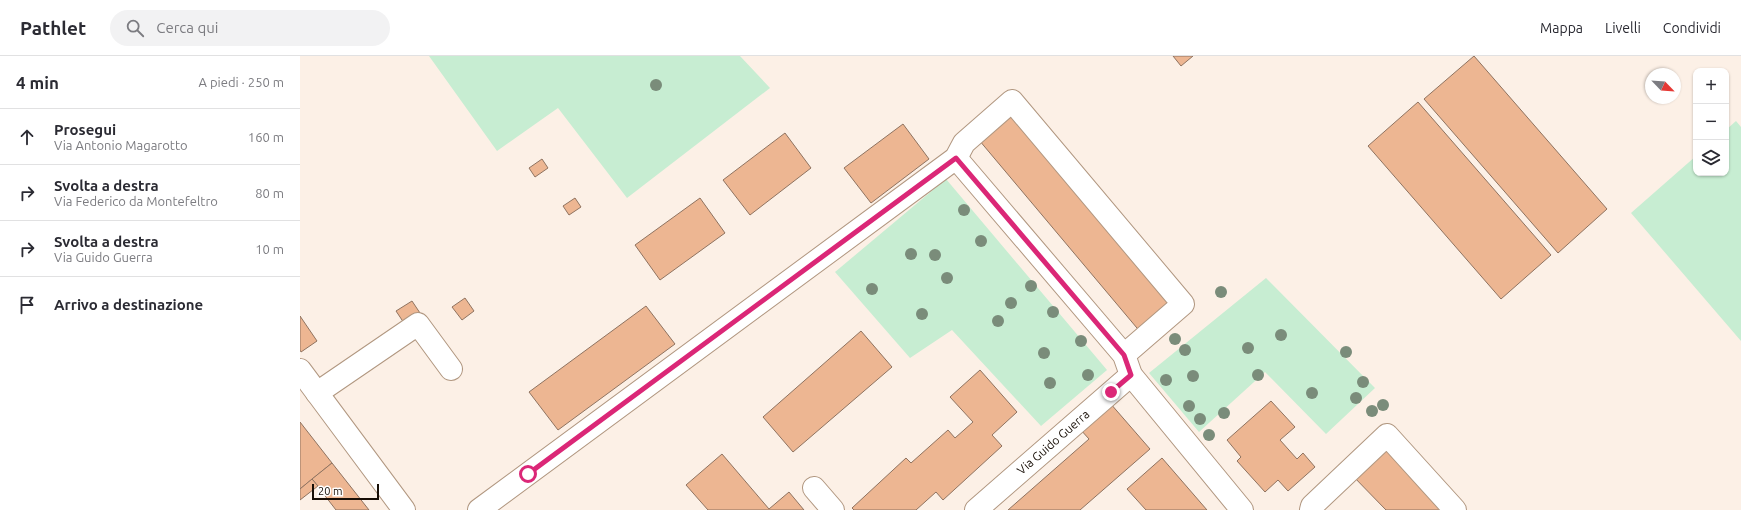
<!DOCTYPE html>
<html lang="it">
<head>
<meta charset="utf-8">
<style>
  body { margin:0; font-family:Ubuntu,sans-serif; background:#f2f2f3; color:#2b2b33 }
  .controls { position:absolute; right:12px; top:12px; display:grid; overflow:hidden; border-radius:8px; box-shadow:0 1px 3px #0004 }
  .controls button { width:36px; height:36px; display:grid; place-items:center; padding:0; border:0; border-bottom:1px solid #e1e1e2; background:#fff; color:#2b2b33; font:20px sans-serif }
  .compass { position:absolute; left:1345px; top:12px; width:36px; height:36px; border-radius:50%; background:#fff; box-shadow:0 1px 3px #0004; rotate:115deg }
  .scale { position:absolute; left:12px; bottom:10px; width:67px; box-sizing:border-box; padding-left:4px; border:2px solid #170e06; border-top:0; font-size:11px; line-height:14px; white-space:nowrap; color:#170e06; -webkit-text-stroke:3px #fff; paint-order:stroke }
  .stop { position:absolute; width:12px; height:12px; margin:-9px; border:3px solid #db2777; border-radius:50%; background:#fff }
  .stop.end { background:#db2777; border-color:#fff; box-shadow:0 1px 4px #0008 }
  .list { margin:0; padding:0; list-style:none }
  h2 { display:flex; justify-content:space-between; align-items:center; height:52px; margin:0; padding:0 16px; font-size:17px }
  h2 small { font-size:13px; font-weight:400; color:#7c7c81 }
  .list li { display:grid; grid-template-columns:26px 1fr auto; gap:12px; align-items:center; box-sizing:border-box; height:56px; padding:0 16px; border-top:1px solid #e1e1e2 }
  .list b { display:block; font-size:15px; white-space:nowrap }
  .list p { margin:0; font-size:13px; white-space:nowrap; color:#7c7c81 }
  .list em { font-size:13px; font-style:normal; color:#7c7c81 }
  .icon { flex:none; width:22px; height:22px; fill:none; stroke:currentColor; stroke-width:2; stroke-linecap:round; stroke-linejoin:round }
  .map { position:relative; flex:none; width:1441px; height:454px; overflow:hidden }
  header { display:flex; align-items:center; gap:24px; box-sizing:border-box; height:56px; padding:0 20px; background:#fff; border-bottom:1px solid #e1e1e2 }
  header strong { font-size:19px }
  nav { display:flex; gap:22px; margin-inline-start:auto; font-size:14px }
  .search { width:280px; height:36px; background:#f2f2f3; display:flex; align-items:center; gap:10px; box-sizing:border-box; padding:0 14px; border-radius:22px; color:#7c7c81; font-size:15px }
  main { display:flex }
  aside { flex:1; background:#fff }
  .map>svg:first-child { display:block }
  .green { fill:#c7edd2 }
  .building { fill:#edb692; stroke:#8f7360 }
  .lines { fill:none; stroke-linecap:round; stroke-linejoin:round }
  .minor-casing { stroke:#b19780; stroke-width:24 }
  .minor { stroke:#fff; stroke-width:22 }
  .tree { fill:#7a8c7a }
  .route { stroke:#db2777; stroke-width:5 }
  .labels { text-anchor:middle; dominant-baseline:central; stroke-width:3; stroke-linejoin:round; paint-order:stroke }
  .street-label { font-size:12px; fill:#170e06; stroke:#fff }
</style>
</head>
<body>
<header>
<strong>Pathlet</strong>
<div class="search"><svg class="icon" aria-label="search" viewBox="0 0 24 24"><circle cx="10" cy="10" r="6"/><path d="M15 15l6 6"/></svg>Cerca qui</div>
<nav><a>Mappa</a><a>Livelli</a><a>Condividi</a></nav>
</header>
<main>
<aside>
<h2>4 min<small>A piedi · 250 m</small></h2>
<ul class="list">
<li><svg class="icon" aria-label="ahead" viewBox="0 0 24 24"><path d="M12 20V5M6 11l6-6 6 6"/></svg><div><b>Prosegui</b><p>Via Antonio Magarotto</p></div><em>160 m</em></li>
<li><svg class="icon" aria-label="right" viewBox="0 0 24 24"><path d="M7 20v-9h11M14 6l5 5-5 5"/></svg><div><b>Svolta a destra</b><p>Via Federico da Montefeltro</p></div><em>80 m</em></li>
<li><svg class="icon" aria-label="right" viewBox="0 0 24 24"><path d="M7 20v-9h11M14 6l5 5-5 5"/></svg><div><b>Svolta a destra</b><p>Via Guido Guerra</p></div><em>10 m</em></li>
<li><svg class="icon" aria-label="arrive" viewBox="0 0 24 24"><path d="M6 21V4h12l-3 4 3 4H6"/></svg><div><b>Arrivo a destinazione</b></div></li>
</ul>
</aside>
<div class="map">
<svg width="1441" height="454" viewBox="0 0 1441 454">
  <rect width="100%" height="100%" fill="#fcf0e6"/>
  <g class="green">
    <polygon points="129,0 440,0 470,32 327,142 258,52 197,95"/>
    <polygon points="1436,65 1441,71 1441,285 1331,157 1396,100 1396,117 1426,117 1426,74"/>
    <polygon points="646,123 807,314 741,370 652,274 610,302 535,216"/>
    <polygon points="966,222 1075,332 1026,378 965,316 899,376 849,317"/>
  </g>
  <g class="building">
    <polygon points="873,0 893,0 881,10"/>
    <polygon points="1174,0 1307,153 1258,197 1124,43"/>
    <polygon points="1118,46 1251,199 1201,243 1068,90"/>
    <polygon points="711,56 877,248 842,278 679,84"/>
    <polygon points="603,68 629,103 571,147 544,112"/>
    <polygon points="485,77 511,112 450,159 423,124"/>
    <polygon points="242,103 248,112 235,121 229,112"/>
    <polygon points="275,142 281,151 269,159 263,150"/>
    <polygon points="400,142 425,177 360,224 335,189"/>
    <polygon points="165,242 174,255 162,264 152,251"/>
    <polygon points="112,245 120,257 104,267 96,255"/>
    <polygon points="346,250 375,288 258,374 229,336"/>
    <polygon points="0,260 17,285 1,296 0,294"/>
    <polygon points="561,275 592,311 493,396 463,361"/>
    <polygon points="680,314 717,356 692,379 702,390 643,444 636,436 616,454 554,454 552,452 606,402 611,407 648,374 655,382 673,366 650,341"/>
    <polygon points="971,345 995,371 980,384 997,403 1003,397 1015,411 988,435 978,424 965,436 937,405 941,401 927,384"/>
    <polygon points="810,347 850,393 780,454 708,454 789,383 780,373"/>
    <polygon points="0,366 32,407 0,433"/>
    <polygon points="1083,387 1146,454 1086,454 1050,417"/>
    <polygon points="422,398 469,453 489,436 504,454 408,454 386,429"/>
    <polygon points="862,402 907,454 846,454 827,433"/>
    <polygon points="32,407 69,454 36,454 12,423"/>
    <polygon points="12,423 18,430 0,444 0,433"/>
  </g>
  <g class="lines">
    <defs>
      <g id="minor">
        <polyline points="656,102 824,299 831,319 942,454"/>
        <polyline points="0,314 104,454"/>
        <polyline points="17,337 118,268 151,313"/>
        <polyline points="514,432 533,454"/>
        <polyline points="179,454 656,102 664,87 712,45 883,248 824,299"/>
        <polyline points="676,454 831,319"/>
        <polyline points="1011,454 1012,450 1087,379 1155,454"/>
      </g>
    </defs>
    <use href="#minor" class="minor-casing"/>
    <use href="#minor" class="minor"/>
  </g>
  <g class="tree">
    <circle cx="356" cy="29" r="6"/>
    <circle cx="664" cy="154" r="6"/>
    <circle cx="681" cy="185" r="6"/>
    <circle cx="611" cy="198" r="6"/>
    <circle cx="635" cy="199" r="6"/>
    <circle cx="647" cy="222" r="6"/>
    <circle cx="731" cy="230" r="6"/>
    <circle cx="572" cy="233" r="6"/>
    <circle cx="921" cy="236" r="6"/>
    <circle cx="711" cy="247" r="6"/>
    <circle cx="753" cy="256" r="6"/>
    <circle cx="622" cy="258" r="6"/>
    <circle cx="698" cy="265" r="6"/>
    <circle cx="981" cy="279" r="6"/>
    <circle cx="875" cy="283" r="6"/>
    <circle cx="781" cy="285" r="6"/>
    <circle cx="948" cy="292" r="6"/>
    <circle cx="885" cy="294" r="6"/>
    <circle cx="1046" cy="296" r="6"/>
    <circle cx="744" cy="297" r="6"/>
    <circle cx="788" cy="319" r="6"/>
    <circle cx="958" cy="319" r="6"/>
    <circle cx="893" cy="320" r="6"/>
    <circle cx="866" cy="324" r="6"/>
    <circle cx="1063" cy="326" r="6"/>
    <circle cx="750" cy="327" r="6"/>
    <circle cx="1012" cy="337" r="6"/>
    <circle cx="1056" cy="342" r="6"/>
    <circle cx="1083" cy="349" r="6"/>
    <circle cx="889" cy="350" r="6"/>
    <circle cx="1072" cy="355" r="6"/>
    <circle cx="924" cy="357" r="6"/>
    <circle cx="900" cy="363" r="6"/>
    <circle cx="909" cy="379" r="6"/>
  </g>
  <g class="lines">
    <polyline class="route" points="228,418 656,102 824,299 831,319 811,336"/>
  </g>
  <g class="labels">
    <g class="street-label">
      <text transform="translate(753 386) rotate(-41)">Via Guido Guerra</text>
    </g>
  </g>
</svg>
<div class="controls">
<button>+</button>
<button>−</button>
<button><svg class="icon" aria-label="layers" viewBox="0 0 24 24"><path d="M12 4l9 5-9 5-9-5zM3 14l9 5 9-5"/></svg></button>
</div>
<svg class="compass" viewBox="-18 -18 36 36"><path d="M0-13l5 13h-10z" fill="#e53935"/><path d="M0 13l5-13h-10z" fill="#7c7c81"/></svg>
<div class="scale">20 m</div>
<div class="stop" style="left:228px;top:418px"></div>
<div class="stop end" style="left:811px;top:336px"></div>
</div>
</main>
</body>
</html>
